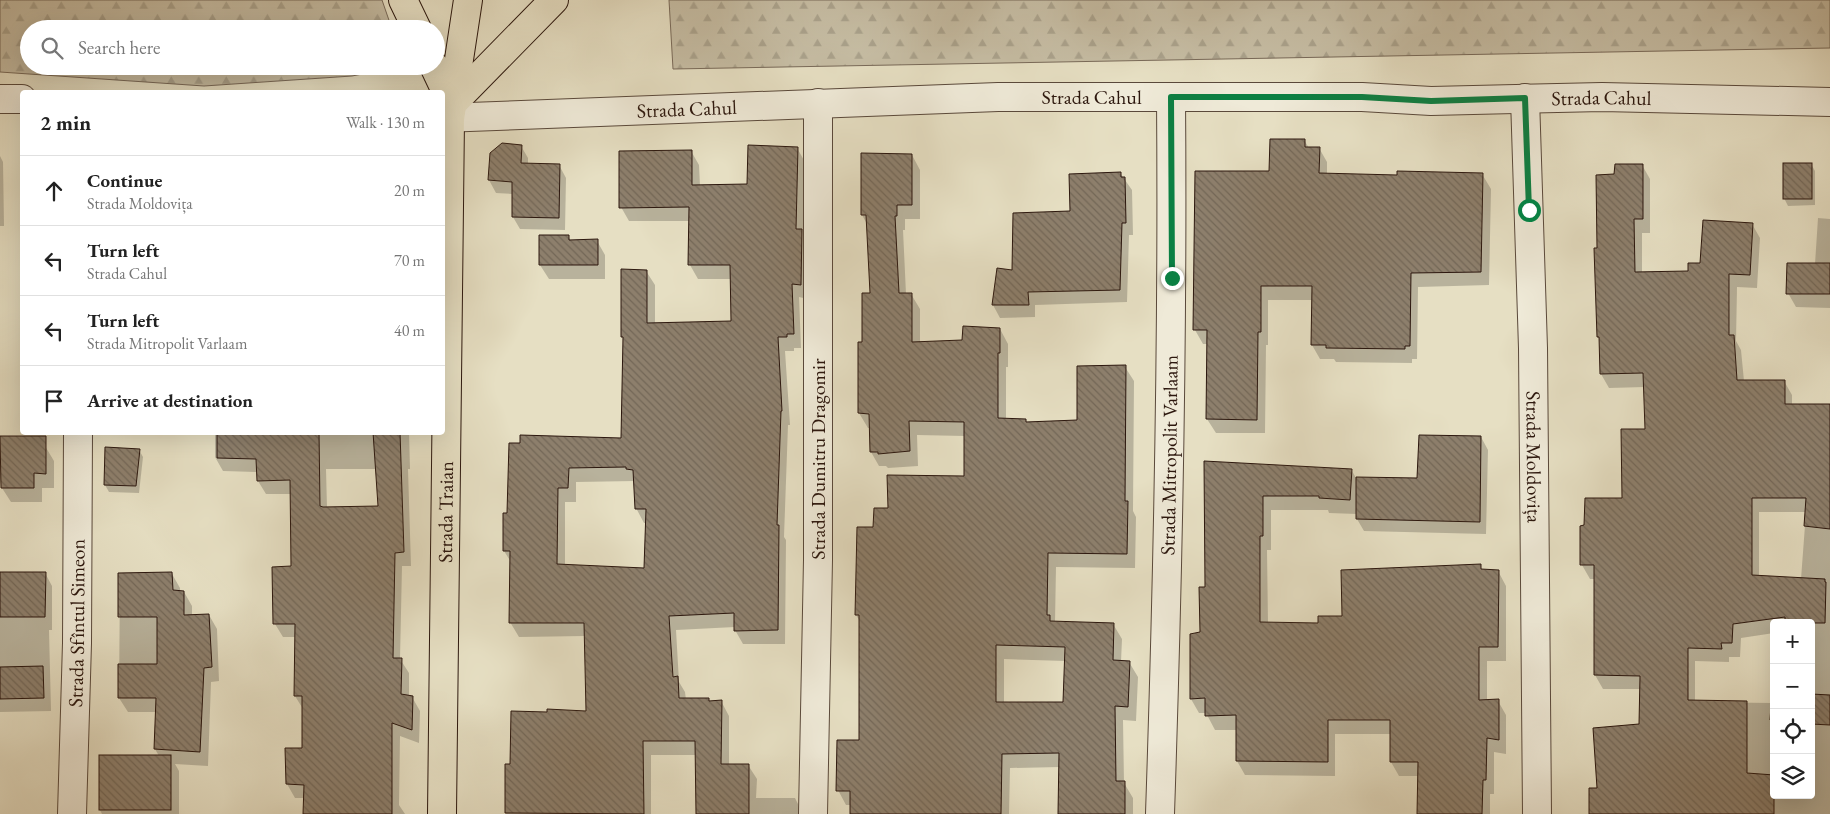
<!DOCTYPE html>
<html lang="en">
<head>
<meta charset="utf-8">
<style>
  body { margin:0; font-family:"EB Garamond",serif; background:#f6f6f6; color:#222 }
  .controls { position:absolute; right:15px; bottom:15px; display:grid; overflow:hidden; border-radius:5px; box-shadow:0 5px 20px #0002 }
  .controls button { width:45px; height:45px; display:grid; place-items:center; padding:0; border:0; border-bottom:1px solid #e0e0e0; background:#fff; color:#222; font:25px sans-serif }
  .stop { position:absolute; width:15px; height:15px; margin:-11px; border:4px solid #0b8043; border-radius:50%; background:#fff }
  .stop.end { background:#0b8043; border-color:#fff; box-shadow:0 1px 5px #0008 }
  .list { margin:0; padding:0; list-style:none }
  h2 { display:flex; justify-content:space-between; align-items:center; height:65px; margin:0; padding:0 20px; font-size:21px }
  h2 small { font-size:16px; font-weight:400; color:#767676 }
  .list li { display:grid; grid-template-columns:32px 1fr auto; gap:15px; align-items:center; box-sizing:border-box; height:70px; padding:0 20px; border-top:1px solid #e0e0e0 }
  .list b { display:block; font-size:19px; white-space:nowrap }
  .list p { margin:0; font-size:16px; white-space:nowrap; color:#767676 }
  .list em { font-size:16px; font-style:normal; color:#767676 }
  .icon { flex:none; width:28px; height:28px; fill:none; stroke:currentColor; stroke-width:2; stroke-linecap:round; stroke-linejoin:round }
  .map { position:relative; flex:none; width:1830px; height:814px; overflow:hidden }
  .search { position:absolute; background:#fff; box-shadow:0 5px 20px #0002; left:20px; top:20px; width:425px; height:55px; display:flex; align-items:center; gap:12px; box-sizing:border-box; padding:0 18px; border-radius:28px; color:#767676; font-size:19px }
  .panel { position:absolute; background:#fff; box-shadow:0 5px 20px #0002; left:20px; top:90px; width:425px; height:345px; border-radius:5px }
  .map>svg:first-child { display:block }
  .forest { fill:url(#forest-firs); stroke:#796a59 }
  .shadow { fill:#0003; fill-rule:evenodd }
  .building { fill:url(#building-back-hatch); stroke:#2c170e; fill-rule:evenodd }
  .lines { fill:none; stroke-linecap:round; stroke-linejoin:round }
  .street-casing { stroke:#5a493b; stroke-width:30 }
  .highway-casing { stroke:#2c170e; stroke-width:30 }
  .street { stroke:#efead8; stroke-width:28 }
  .highway { stroke:#e6dfc3; stroke-width:28 }
  .route { stroke:#0b8043; stroke-width:6 }
  .labels { text-anchor:middle; dominant-baseline:central; stroke-width:4; stroke-linejoin:round; paint-order:stroke }
  .street-label { font-size:20px; fill:#2c170e; stroke:#efead8 }
</style>
</head>
<body>
<div class="map">
<svg width="1830" height="814" viewBox="0 0 1830 814">
  <defs>
    <pattern id="forest-firs" width="22" height="20" patternUnits="userSpaceOnUse" patternTransform="scale(1.25)"><rect width="22" height="20" fill="#c6bda4"/><path d="M5 1l3.5 6h-7zM16 11l3.5 6h-7z" fill="#aaa28c"/></pattern>
    <pattern id="building-back-hatch" width="6" height="6" patternUnits="userSpaceOnUse" patternTransform="scale(1.25)"><rect width="6" height="6" fill="#8d7f6c"/><path d="M-1 5l2 2M0 0l6 6M5-1l2 2" fill="none" stroke="#736757"/></pattern>
  </defs>
  <rect width="100%" height="100%" fill="#e6dfc3"/>
  <filter id="stains"><feTurbulence type="fractalNoise" baseFrequency=".004" numOctaves="4"/><feColorMatrix values="0 0 0 0 .2 0 0 0 0 .09 0 0 0 0 .02 0 0 0 .5 -.17"/></filter>
  <radialGradient id="worn" r=".72"><stop offset=".6" stop-color="#630" stop-opacity="0"/><stop offset="1" stop-color="#630" stop-opacity=".3"/></radialGradient>
  <g class="forest">
    <polygon points="0,0 382,0 392,29 29,29 29,66 404,66 352,76 204,86 0,72"/>
    <polygon points="669,0 1830,0 1830,48 673,69"/>
  </g>
  <g class="shadow">
    <polygon points="1304,140 1309,148 1319,148 1327,162 1327,174 1398,176 1482,174 1491,189 1489,285 1418,287 1417,359 1412,359 1412,363 1336,362 1334,359 1320,359 1312,345 1313,300 1268,300 1268,345 1266,345 1265,433 1216,433 1207,419 1208,344 1203,344 1195,330 1270,173"/>
    <polygon points="521,146 528,158 528,165 559,165 566,178 565,230 520,229 513,217 513,194 496,193 489,180"/>
    <path d="M 797,148 L 805,162 L 804,234 L 809,244 L 808,299 L 799,297 L 801,348 L 794,348 L 794,351 L 785,351 L 790,425 L 788,425 L 784,537 L 786,540 L 785,644 L 743,644 L 735,630 L 735,627 L 676,630 L 679,682 L 685,692 L 686,700 L 708,699 L 710,702 L 721,701 L 729,716 L 729,765 L 748,765 L 757,779 L 756,798 L 795,798 L 803,814 L 697,814 L 696,755 L 651,755 L 651,814 L 506,814 L 511,766 L 587,712 L 585,636 L 519,637 L 510,622 L 511,562 L 504,551 L 508,514 L 510,444 L 622,440 L 624,339 L 622,336 L 646,271 L 655,285 L 655,324 L 732,322 L 732,279 L 698,279 L 690,265 L 690,221 L 629,221 L 621,207 L 691,151 L 699,165 L 700,186 L 748,185 ZM 635,481 L 636,508 L 644,523 L 646,523 L 645,569 L 565,566 L 565,502 L 576,502 L 576,482 Z"/>
    <path d="M 912,155 L 920,170 L 920,219 L 905,219 L 905,230 L 903,230 L 906,294 L 911,294 L 920,309 L 920,343 L 963,342 L 1000,329 L 1008,344 L 1008,367 L 1006,367 L 1006,420 L 1025,420 L 1027,423 L 1079,421 L 1125,367 L 1134,381 L 1133,511 L 1136,517 L 1135,568 L 1056,567 L 1055,622 L 1113,624 L 1122,639 L 1121,662 L 1129,662 L 1138,677 L 1136,721 L 1123,720 L 1124,783 L 1133,798 L 1133,814 L 1060,814 L 1060,767 L 1010,768 L 1009,814 L 851,814 L 851,805 L 846,805 L 838,790 L 860,741 L 861,623 L 856,615 L 875,528 L 889,509 L 966,477 L 965,436 L 917,435 L 918,466 L 888,468 L 886,466 L 879,466 L 871,452 L 870,428 L 868,428 L 859,413 L 860,343 L 863,343 L 872,294 L 867,224 L 862,215 ZM 1004,659 L 1066,661 L 1064,704 L 1004,703 Z"/>
    <polygon points="0,156 3,162 4,226 0,226"/>
    <polygon points="1811,164 1815,171 1815,205 1788,206 1784,198"/>
    <path d="M 1642,165 L 1650,179 L 1650,233 L 1642,233 L 1642,273 L 1689,272 L 1752,224 L 1760,238 L 1757,288 L 1737,287 L 1736,341 L 1741,350 L 1744,381 L 1784,381 L 1792,395 L 1792,406 L 1830,405 L 1830,814 L 1591,814 L 1598,790 L 1640,725 L 1641,689 L 1603,689 L 1595,675 L 1595,579 L 1590,579 L 1582,565 L 1623,499 L 1646,430 L 1645,387 L 1609,388 L 1601,374 L 1600,340 L 1598,337 L 1598,249 L 1616,176 ZM 1759,512 L 1806,512 L 1801,579 L 1759,577 ZM 1774,623 L 1811,623 L 1811,795 L 1774,795 L 1774,692 L 1773,703 L 1695,702 L 1695,661 L 1729,662 L 1729,657 L 1740,657 L 1741,638 L 1774,633 Z"/>
    <polygon points="1120,173 1132,190 1133,235 1129,235 1127,302 1035,305 1035,317 1000,318 993,305 1014,272 1071,212"/>
    <polygon points="1818,218 1830,219 1830,308 1796,307 1788,293 1815,264"/>
    <polygon points="568,236 571,241 597,241 605,255 605,279 549,279 540,265"/>
    <path d="M 215,432 L 409,432 L 410,469 L 408,469 L 411,566 L 402,566 L 400,659 L 409,673 L 409,696 L 412,697 L 420,711 L 419,743 L 400,736 L 399,805 L 405,814 L 304,814 L 305,798 L 295,798 L 287,784 L 287,750 L 303,750 L 303,709 L 295,696 L 296,637 L 283,637 L 275,624 L 293,567 L 292,494 L 266,494 L 258,481 L 258,472 L 223,471 L 215,457 ZM 326,469 L 377,469 L 380,507 L 327,508 Z"/>
    <polygon points="1481,437 1488,450 1486,534 1364,531 1357,519 1357,514 1329,513 1328,510 1271,510 1271,550 1267,550 1268,623 1319,624 1344,617 1480,566 1482,570 1498,571 1506,586 1506,661 1487,661 1487,701 1498,701 1506,715 1506,754 1494,752 1494,794 1490,794 1490,814 1418,814 1419,776 1399,776 1391,762 1391,734 1335,734 1335,776 1245,775 1237,761 1237,730 1215,730 1206,713 1199,713 1191,699 1206,588 1206,462 1352,471 1356,478 1419,479"/>
    <polygon points="0,444 45,446 54,461 54,488 42,488 42,502 11,502 2,488 0,480"/>
    <polygon points="139,450 143,457 139,493 109,492 105,485"/>
    <polygon points="45,573 52,586 52,630 49,630 51,711 0,712 0,583"/>
    <polygon points="120,574 172,574 180,588 180,592 184,592 192,606 192,616 209,615 217,629 219,681 211,682 208,766 175,764 179,771 179,814 102,814 100,810 159,756 155,749 156,712 128,712 119,698"/>
  </g>
  <g class="building">
    <polygon points="1270,139 1305,139 1305,147 1320,147 1319,173 1397,175 1397,171 1483,173 1481,272 1411,273 1410,346 1405,346 1405,349 1326,348 1326,345 1311,345 1312,286 1261,286 1261,332 1258,332 1257,420 1206,419 1207,330 1193,330 1195,171 1269,171"/>
    <polygon points="502,143 522,145 521,163 560,164 559,218 512,217 512,182 488,180 490,153"/>
    <path d="M 748,145 L 798,147 L 796,229 L 802,229 L 801,285 L 792,284 L 794,334 L 787,334 L 787,337 L 778,337 L 782,411 L 781,411 L 777,525 L 779,525 L 778,630 L 734,631 L 734,613 L 669,616 L 673,677 L 678,676 L 679,698 L 709,698 L 709,701 L 722,700 L 721,764 L 749,764 L 749,814 L 696,814 L 695,741 L 643,741 L 644,814 L 505,813 L 505,764 L 510,764 L 511,711 L 547,712 L 547,709 L 586,711 L 584,623 L 509,623 L 510,551 L 503,551 L 503,513 L 507,513 L 509,443 L 520,443 L 520,435 L 621,438 L 623,337 L 621,337 L 621,269 L 647,270 L 647,323 L 731,321 L 730,265 L 688,265 L 689,207 L 619,208 L 619,151 L 692,150 L 692,185 L 747,184 ZM 626,467 L 626,469 L 633,470 L 635,509 L 646,509 L 644,568 L 557,564 L 558,488 L 568,488 L 569,468 Z"/>
    <path d="M 861,153 L 912,154 L 912,205 L 897,205 L 897,216 L 895,216 L 899,293 L 912,293 L 912,342 L 962,340 L 963,326 L 1000,328 L 1000,353 L 998,353 L 998,418 L 1026,419 L 1026,422 L 1077,420 L 1077,366 L 1126,365 L 1125,501 L 1128,501 L 1127,554 L 1048,553 L 1047,615 L 1050,615 L 1050,621 L 1114,623 L 1113,660 L 1130,661 L 1128,707 L 1115,706 L 1116,781 L 1125,781 L 1125,814 L 1058,814 L 1059,753 L 1002,754 L 1001,814 L 850,814 L 850,791 L 836,791 L 837,740 L 859,740 L 859,615 L 855,615 L 857,527 L 873,527 L 874,508 L 888,508 L 887,475 L 964,476 L 964,422 L 909,421 L 910,451 L 878,454 L 878,452 L 870,452 L 869,414 L 858,413 L 858,342 L 862,342 L 862,293 L 870,293 L 866,215 L 861,215 ZM 996,645 L 1065,647 L 1063,702 L 996,702 Z"/>
    <rect x="1783" y="163" width="29" height="36"/>
    <polygon points="1615,164 1643,164 1643,219 1634,219 1635,272 1688,271 1688,263 1700,263 1703,220 1753,223 1750,275 1729,274 1729,335 1734,335 1737,380 1785,380 1785,404 1830,404 1830,529 1804,526 1806,498 1752,498 1752,575 1825,579 1825,582 1826,582 1825,623 1785,623 1785,617 1733,624 1732,643 1721,643 1722,649 1688,648 1688,700 1747,701 1747,773 1774,775 1774,814 1589,814 1589,788 1597,788 1593,728 1639,724 1640,676 1594,675 1594,565 1580,565 1580,526 1584,525 1585,498 1622,498 1621,429 1645,429 1643,373 1600,374 1599,337 1597,337 1594,248 1597,248 1596,175 1614,174"/>
    <polygon points="1121,172 1121,177 1125,177 1126,223 1122,223 1120,290 1028,292 1029,305 992,305 997,268 1012,270 1013,213 1070,211 1069,174"/>
    <polygon points="539,235 569,235 569,240 598,239 598,265 539,265"/>
    <polygon points="1787,263 1830,263 1830,294 1786,294"/>
    <polygon points="217,432 319,432 320,506 323,507 378,506 373,432 400,432 404,552 395,553 393,658 402,658 401,694 413,696 412,730 392,723 392,814 303,814 304,785 286,784 285,748 302,748 302,696 294,696 295,624 273,624 272,567 291,566 290,480 257,481 256,459 217,458"/>
    <polygon points="1419,435 1481,436 1480,522 1356,519 1356,477 1417,478"/>
    <polygon points="0,436 46,436 46,474 34,473 34,488 1,488"/>
    <polygon points="105,447 140,449 136,486 104,485"/>
    <polygon points="1204,461 1352,469 1350,500 1319,498 1319,496 1263,496 1263,536 1260,536 1260,622 1318,623 1318,616 1342,616 1341,570 1481,564 1481,569 1499,570 1498,647 1479,647 1479,700 1499,699 1499,740 1487,738 1486,780 1483,780 1482,814 1417,814 1418,762 1390,762 1390,720 1328,720 1328,762 1236,761 1236,715 1205,716 1205,698 1190,699 1190,634 1200,632 1199,587 1205,587"/>
    <polygon points="0,572 46,572 45,617 0,617"/>
    <polygon points="172,572 173,590 184,591 184,615 209,614 212,667 204,668 200,752 154,749 156,698 118,698 118,664 157,664 157,617 118,617 118,573"/>
    <polygon points="43,666 44,698 0,699 0,667"/>
    <polygon points="1772,691 1774,691 1774,721 1770,720"/>
    <polygon points="1811,694 1830,695 1830,725 1811,724"/>
    <rect x="99" y="755" width="72" height="55"/>
  </g>
  <g class="lines">
    <defs>
      <g id="street">
        <path id="s1" d="M 1525,98 L 1533,348 L 1537,814"/>
        <polyline points="0,99 22,99"/>
        <path id="s2" d="M 442,118 L 998,97 L 1362,97 L 1431,101 L 1602,97 L 1830,102"/>
        <path id="s3" d="M 72,814 L 77,643 L 78,432"/>
        <polyline points="813,814 818,560 818,103"/>
        <path id="s4" d="M 1160,814 C 1168,575 1173,336 1171,97"/>
      </g>
      <g id="highway">
        <polyline points="403,0 417,29"/>
        <polyline points="434,66 452,104 554,0"/>
        <path id="s5" d="M 442,814 L 450,119 L 468,0"/>
      </g>
    </defs>
    <use href="#street" class="street-casing"/>
    <use href="#highway" class="highway-casing"/>
    <use href="#street" class="street"/>
    <use href="#highway" class="highway"/>
  </g>
  <g class="lines">
    <polyline class="route" points="1172,278 1171,97 1362,97 1431,101 1525,98 1529,210"/>
  </g>
  <g class="labels">
    <g class="street-label">
      <text stroke="none"><textPath href="#s2" startOffset="650">Strada Cahul</textPath></text>
      <text stroke="none"><textPath href="#s2" startOffset="1160">Strada Cahul</textPath></text>
      <text stroke="none"><textPath href="#s2" startOffset="245">Strada Cahul</textPath></text>
      <text stroke="none"><textPath href="#s4" startOffset="359">Strada Mitropolit Varlaam</textPath></text>
      <text stroke="none"><textPath href="#s1" startOffset="359">Strada Moldovița</textPath></text>
      <text transform="translate(818 459) rotate(-90)">Strada Dumitru Dragomir</text>
      <text stroke="none"><textPath href="#s5" startOffset="302">Strada Trаian</textPath></text>
      <text stroke="none"><textPath href="#s3" startOffset="191">Strada Sfîntul Simeon</textPath></text>
    </g>
  </g>
  <rect width="100%" height="100%" filter="url(#stains)"/>
  <rect width="100%" height="100%" fill="url(#worn)"/>
</svg>
<div class="controls">
<button>+</button>
<button>−</button>
<button><svg class="icon" aria-label="locate" viewBox="0 0 24 24"><circle cx="12" cy="12" r="6"/><path d="M12 2v4M12 18v4M2 12h4M18 12h4"/></svg></button>
<button><svg class="icon" aria-label="layers" viewBox="0 0 24 24"><path d="M12 4l9 5-9 5-9-5zM3 14l9 5 9-5"/></svg></button>
</div>
<div class="stop" style="left:1529px;top:210px"></div>
<div class="stop end" style="left:1172px;top:278px"></div>
<div class="search"><svg class="icon" aria-label="search" viewBox="0 0 24 24"><circle cx="10" cy="10" r="6"/><path d="M15 15l6 6"/></svg>Search here</div>
<section class="panel">
<h2>2 min<small>Walk · 130 m</small></h2>
<ul class="list">
<li><svg class="icon" aria-label="ahead" viewBox="0 0 24 24"><path d="M12 20V5M6 11l6-6 6 6"/></svg><div><b>Continue</b><p>Strada Moldovița</p></div><em>20 m</em></li>
<li><svg class="icon" aria-label="left" viewBox="0 0 24 24"><path d="M17 20v-9H6M10 6l-5 5 5 5"/></svg><div><b>Turn left</b><p>Strada Cahul</p></div><em>70 m</em></li>
<li><svg class="icon" aria-label="left" viewBox="0 0 24 24"><path d="M17 20v-9H6M10 6l-5 5 5 5"/></svg><div><b>Turn left</b><p>Strada Mitropolit Varlaam</p></div><em>40 m</em></li>
<li><svg class="icon" aria-label="arrive" viewBox="0 0 24 24"><path d="M6 21V4h12l-3 4 3 4H6"/></svg><div><b>Arrive at destination</b></div></li>
</ul>
</section>
</div>
</body>
</html>
